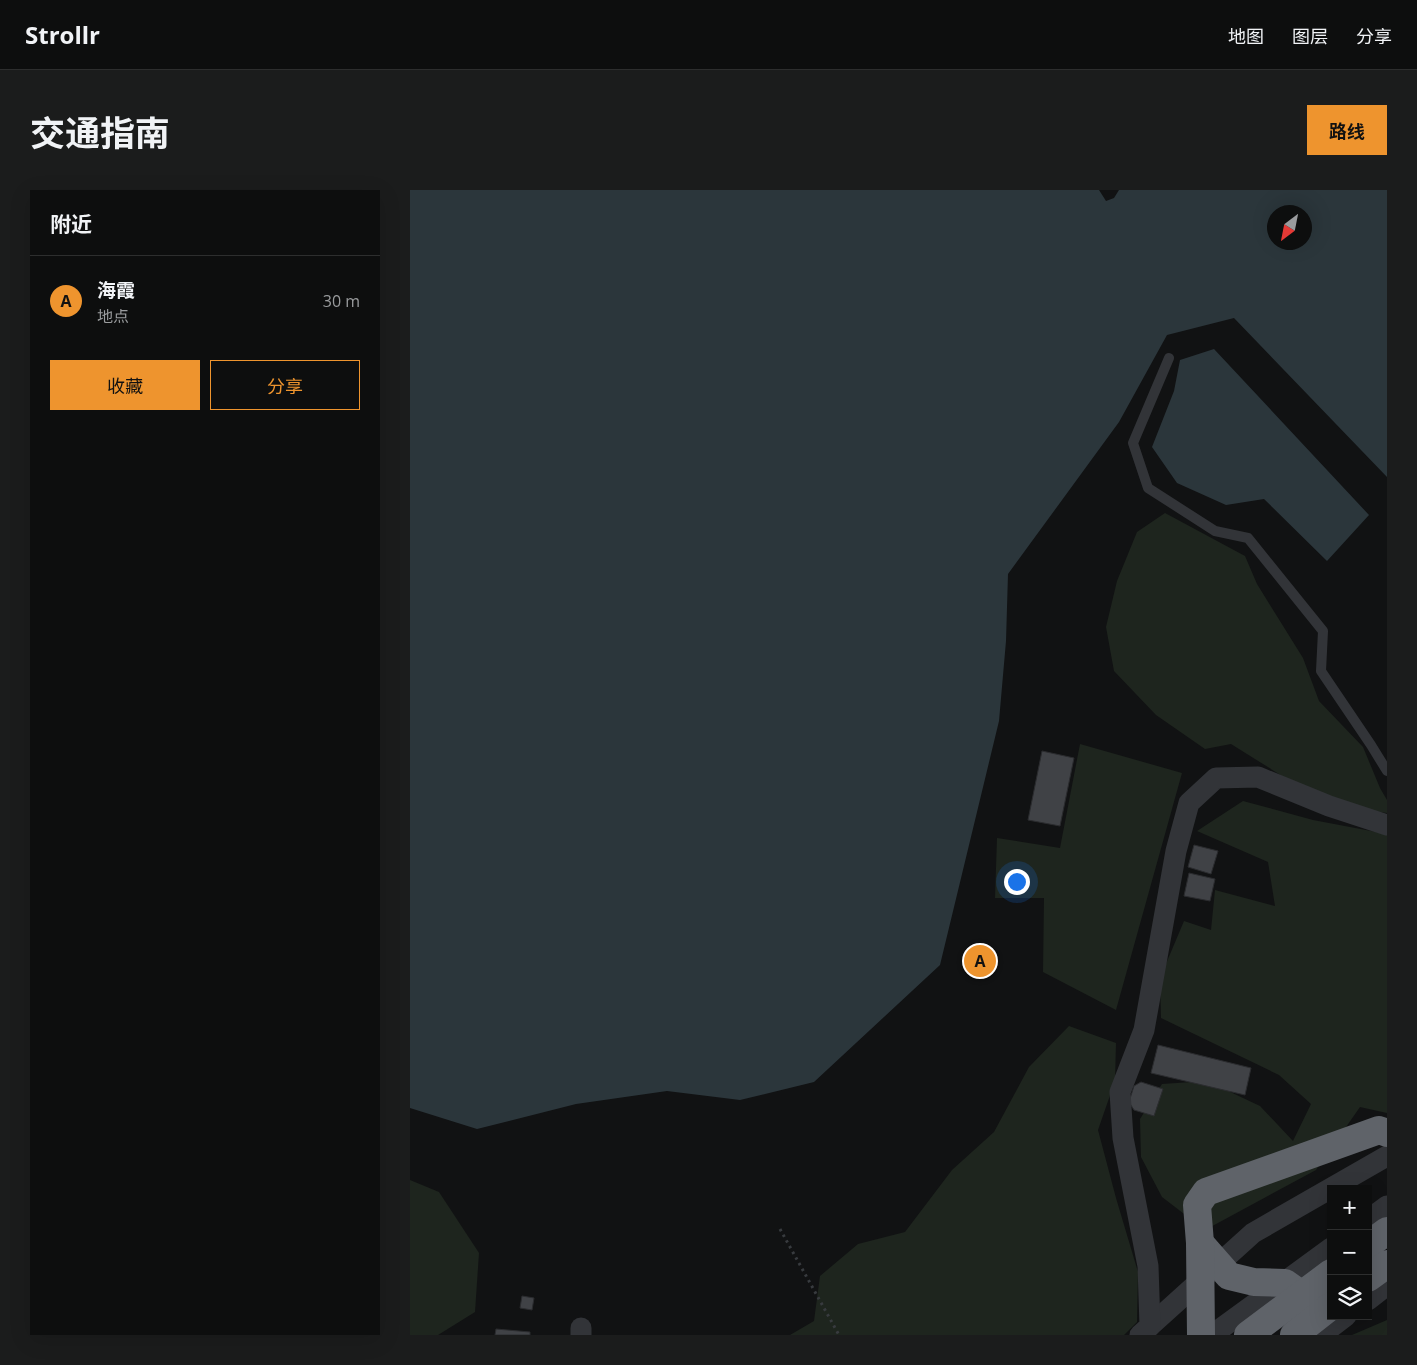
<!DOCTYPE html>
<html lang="zh">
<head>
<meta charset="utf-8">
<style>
  body { margin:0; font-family:"Open Sans","Noto Sans SC",sans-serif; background:#1b1c1c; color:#f1f3f6 }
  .controls { position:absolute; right:15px; bottom:15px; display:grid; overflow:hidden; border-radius:0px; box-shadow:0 5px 20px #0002 }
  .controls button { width:45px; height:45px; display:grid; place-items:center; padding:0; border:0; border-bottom:1px solid #2d2e2e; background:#0d0e0e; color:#f1f3f6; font:25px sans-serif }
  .compass { position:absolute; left:857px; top:15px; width:45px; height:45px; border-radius:50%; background:#0d0e0e; box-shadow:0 5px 20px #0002; rotate:212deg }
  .you { position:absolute; left:606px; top:691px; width:18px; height:18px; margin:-12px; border:4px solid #fff; border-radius:50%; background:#1a73e8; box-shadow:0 0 0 8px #1a73e833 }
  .badge { display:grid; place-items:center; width:32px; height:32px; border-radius:50%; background:#ee942e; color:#111; font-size:16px; font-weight:700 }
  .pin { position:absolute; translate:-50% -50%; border:2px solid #fff; box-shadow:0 1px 5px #0006 }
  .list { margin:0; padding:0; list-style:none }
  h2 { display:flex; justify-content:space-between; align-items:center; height:65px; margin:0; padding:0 20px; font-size:21px }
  h2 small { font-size:16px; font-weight:400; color:#9a9c9e }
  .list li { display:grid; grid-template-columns:32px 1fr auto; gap:15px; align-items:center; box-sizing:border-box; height:90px; padding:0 20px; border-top:1px solid #2d2e2e }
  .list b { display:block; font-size:19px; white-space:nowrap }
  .list p { margin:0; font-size:16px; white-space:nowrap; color:#9a9c9e }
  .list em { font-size:16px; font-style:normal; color:#9a9c9e }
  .actions { display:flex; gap:10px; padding:15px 20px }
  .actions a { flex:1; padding:11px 0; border:1px solid #ee942e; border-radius:0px; text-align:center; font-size:18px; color:#ee942e }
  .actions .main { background:#ee942e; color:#111 }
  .icon { flex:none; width:28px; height:28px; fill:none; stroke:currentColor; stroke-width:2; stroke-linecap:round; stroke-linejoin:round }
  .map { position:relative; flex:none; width:977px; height:1145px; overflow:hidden; border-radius:0px }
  header { display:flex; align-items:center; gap:30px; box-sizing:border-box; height:70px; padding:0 25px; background:#0d0e0e; border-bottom:1px solid #2d2e2e }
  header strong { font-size:24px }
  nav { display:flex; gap:28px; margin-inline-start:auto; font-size:18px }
  .intro { display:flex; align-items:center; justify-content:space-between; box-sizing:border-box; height:120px; padding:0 30px }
  h1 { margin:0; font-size:35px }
  .button { padding:12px 22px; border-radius:0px; background:#ee942e; color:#111; font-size:18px; font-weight:700 }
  main { display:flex; gap:30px; padding:0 30px }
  aside { flex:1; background:#0d0e0e; border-radius:0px; box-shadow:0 5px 20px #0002 }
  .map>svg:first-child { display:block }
  .green { fill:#1e251e }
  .water { fill:#2b363b; fill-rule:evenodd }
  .building { fill:#404246; stroke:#2b2c2f }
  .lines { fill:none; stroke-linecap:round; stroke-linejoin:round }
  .path { stroke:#383b3f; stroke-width:3; stroke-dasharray:2.5 4; stroke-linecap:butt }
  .lane { stroke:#323438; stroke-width:10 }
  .street { stroke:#323438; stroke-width:21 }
  .highway { stroke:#5f6369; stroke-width:28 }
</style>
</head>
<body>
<header>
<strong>Strollr</strong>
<nav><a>地图</a><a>图层</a><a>分享</a></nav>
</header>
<div class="intro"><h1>交通指南</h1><a class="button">路线</a></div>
<main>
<aside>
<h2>附近<small></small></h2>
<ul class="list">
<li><span class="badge">A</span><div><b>海霞</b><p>地点</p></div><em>30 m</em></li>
</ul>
<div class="actions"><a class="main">收藏</a><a>分享</a></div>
</aside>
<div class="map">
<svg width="977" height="1145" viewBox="0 0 977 1145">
  <rect width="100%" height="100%" fill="#111213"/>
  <g class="green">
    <polygon points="755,323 835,366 847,394 893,468 909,511 953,557 970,598 977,610 977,623 917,614 821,554 795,559 746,525 704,481 696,437 707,391 727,342"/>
    <polygon points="670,554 772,583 706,820 633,782 634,708 585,708 587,648 650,658"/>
    <polygon points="833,611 903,630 977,644 977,923 950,917 906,980 795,1040 752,1007 731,967 730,929 752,894 797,891 850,916 883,951 901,914 869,885 751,828 750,788 774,731 801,740 805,700 865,716 858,672 787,641"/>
    <polygon points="659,836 706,853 705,891 688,940 706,1008 728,1082 727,1132 714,1145 380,1145 404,1131 410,1086 448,1054 495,1042 542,980 584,942 619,877"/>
    <polygon points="0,990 29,1002 69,1063 65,1122 28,1145 0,1145"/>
    <polygon points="977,1130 977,1145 942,1145"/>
  </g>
  <g class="water">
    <path d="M 0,0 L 689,0 L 696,11 L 704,8 L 709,0 L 977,0 L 977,287 L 824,128 L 757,145 L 709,232 L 598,384 L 596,451 L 589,531 L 530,775 L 404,892 L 330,910 L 257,901 L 166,914 L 67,939 L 0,918 ZM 864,22 L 894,22 L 894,52 L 864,52 Z"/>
    <polygon points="804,159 959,325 917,371 854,309 816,315 767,293 742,257 764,201 770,170"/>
  </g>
  <g class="building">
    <polygon points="632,561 664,568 650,636 618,630"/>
    <polygon points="784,655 808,661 801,684 778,677"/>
    <polygon points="779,683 805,689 800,711 774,706"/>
    <polygon points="748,855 841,878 835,905 741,883"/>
    <polygon points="731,892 753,899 744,926 724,920 719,912 724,896"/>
    <polygon points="112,1106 124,1108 122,1120 110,1118"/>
    <polygon points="86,1139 120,1142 120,1145 85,1145"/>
  </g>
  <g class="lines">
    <polyline class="path" points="370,1039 429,1145"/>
    <polyline class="lane" points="759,168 723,253 738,298 805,341 838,348 913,441 911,481 961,555 977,581"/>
    <g class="street">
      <polyline points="958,1030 977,1016"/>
      <polyline points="958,1110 977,1095"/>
      <polyline points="740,1136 843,1043 977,966"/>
      <polyline points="171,1145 171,1138"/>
      <polyline points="730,1145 740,1136 738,1076 713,948 710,902 734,840 766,661 779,613 806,588 848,587 919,616 977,635"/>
      <polyline points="802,1145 921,1058"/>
      <polyline points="911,1145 936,1126"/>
    </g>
    <g class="highway">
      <polyline points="790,1053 819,1086 844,1092 875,1093 892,1105"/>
      <polyline points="958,1055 977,1041"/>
      <polyline points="958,1088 977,1074"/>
      <polyline points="791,1145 790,1053 787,1015 796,1002 969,940 977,943"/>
      <polyline points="838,1145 921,1083"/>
      <polyline points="884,1145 921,1116"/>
    </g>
  </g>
</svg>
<div class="controls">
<button>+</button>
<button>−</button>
<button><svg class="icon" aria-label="layers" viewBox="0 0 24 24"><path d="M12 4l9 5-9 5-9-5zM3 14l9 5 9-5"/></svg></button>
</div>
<svg class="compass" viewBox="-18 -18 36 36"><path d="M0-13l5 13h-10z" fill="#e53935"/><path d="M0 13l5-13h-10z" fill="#9a9c9e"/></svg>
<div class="you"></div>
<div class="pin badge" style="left:570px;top:771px">A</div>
</div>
</main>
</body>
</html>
